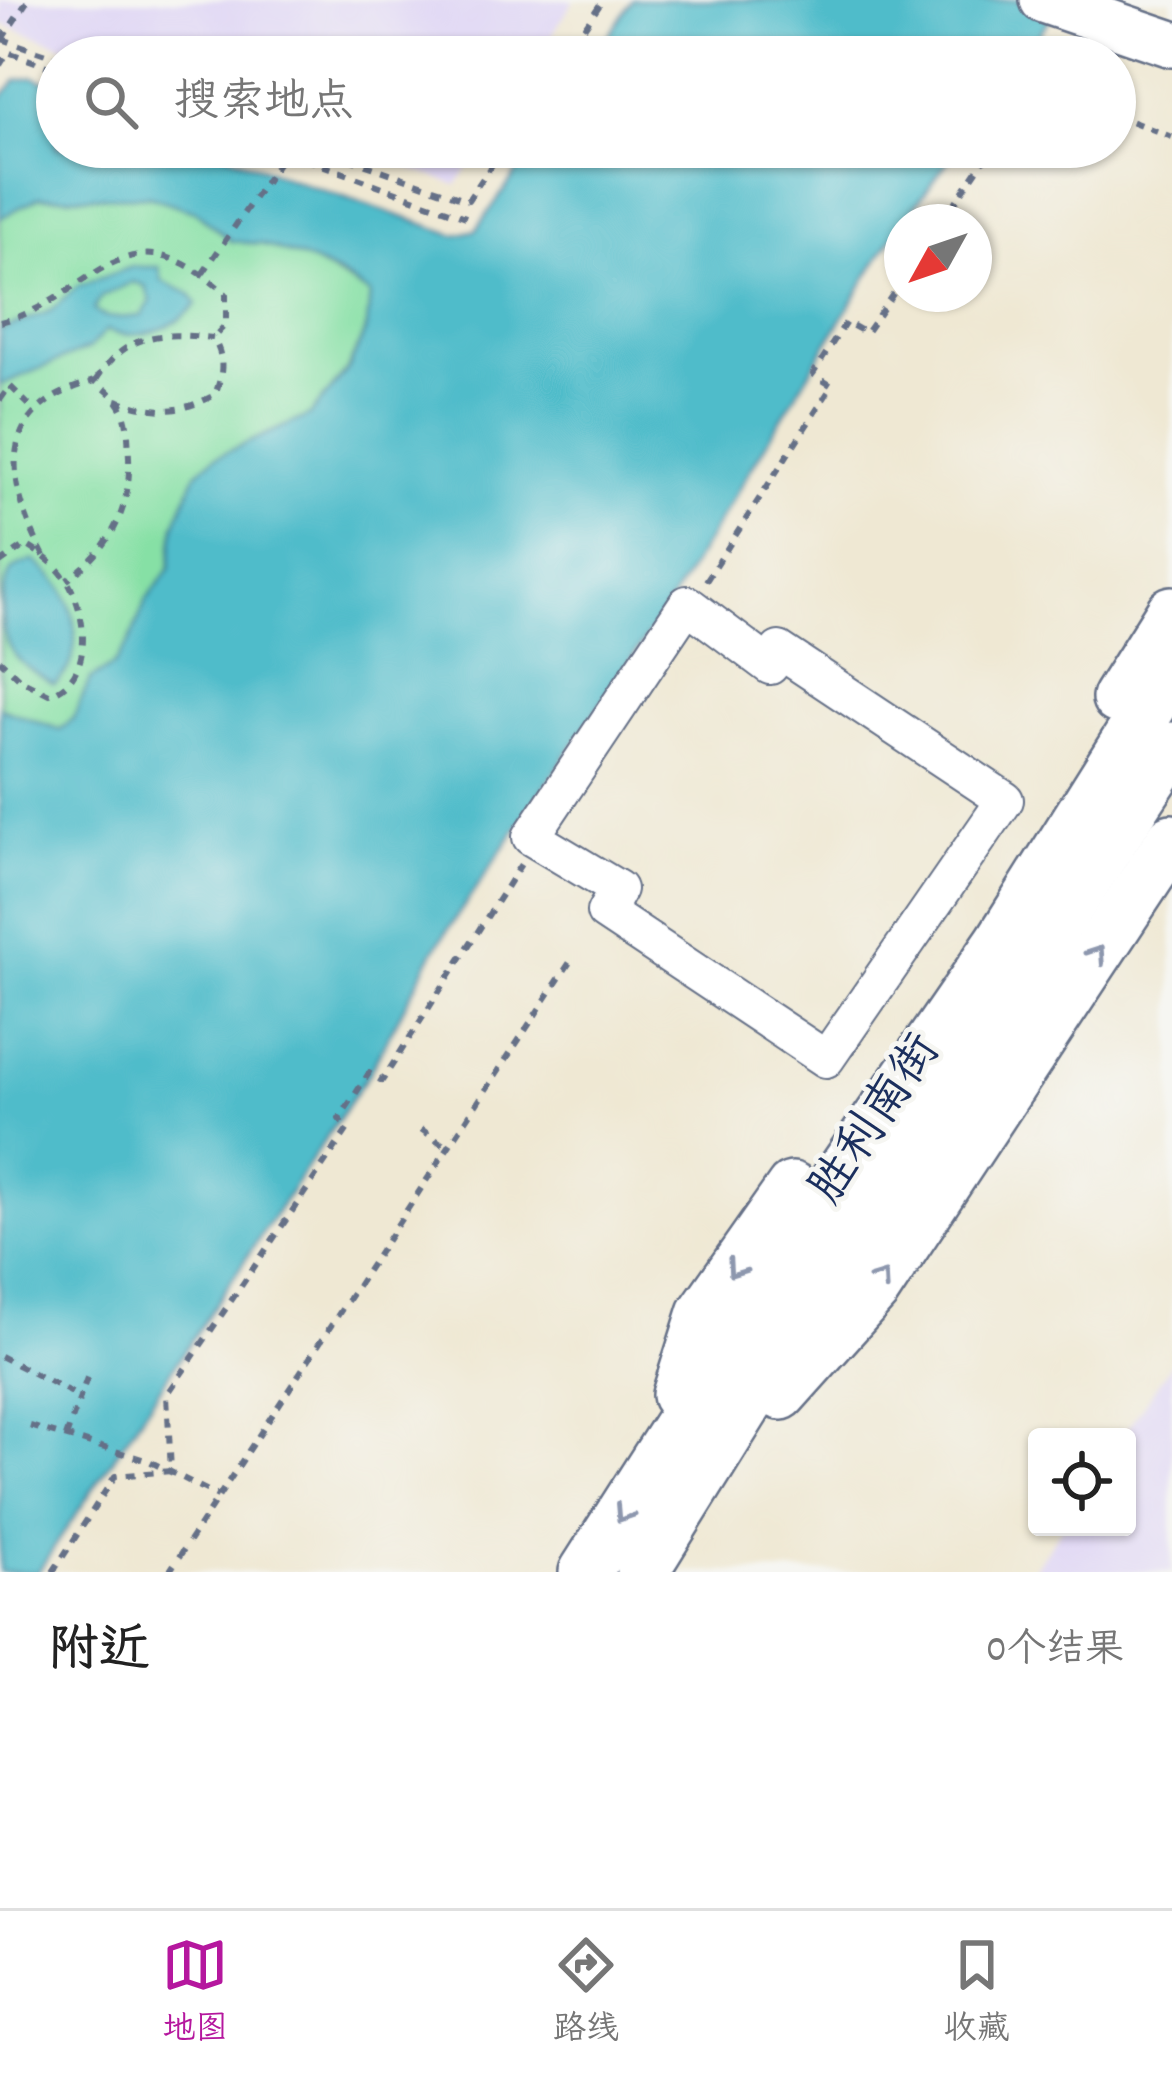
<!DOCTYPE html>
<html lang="zh">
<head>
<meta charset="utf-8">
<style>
  body { margin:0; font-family:Dekko,"LXGW WenKai TC",sans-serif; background:#f6f6f6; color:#222 }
  .controls { position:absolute; right:36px; bottom:36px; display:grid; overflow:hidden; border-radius:12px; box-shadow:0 3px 9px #0004 }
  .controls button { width:108px; height:108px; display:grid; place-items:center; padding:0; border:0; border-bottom:3px solid #e0e0e0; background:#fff; color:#222; font:60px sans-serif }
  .compass { position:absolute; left:884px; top:204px; width:108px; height:108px; border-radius:50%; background:#fff; box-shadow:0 3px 9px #0004; rotate:230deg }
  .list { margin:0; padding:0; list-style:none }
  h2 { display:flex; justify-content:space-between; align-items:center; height:156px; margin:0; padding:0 48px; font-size:51px }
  h2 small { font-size:39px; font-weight:400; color:#767676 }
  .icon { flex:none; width:66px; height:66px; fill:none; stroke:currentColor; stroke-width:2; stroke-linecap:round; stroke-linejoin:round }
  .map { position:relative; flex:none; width:1172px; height:1572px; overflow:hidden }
  .search { position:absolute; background:#fff; box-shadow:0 3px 9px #0004; left:36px; right:36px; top:36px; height:132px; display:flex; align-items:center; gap:30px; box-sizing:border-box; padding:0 42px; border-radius:66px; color:#767676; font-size:45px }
  .sheet { height:336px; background:#fff }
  nav { display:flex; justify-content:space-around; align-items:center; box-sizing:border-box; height:168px; border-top:3px solid #e0e0e0; background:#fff; font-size:33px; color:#767676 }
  nav a { display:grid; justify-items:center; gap:6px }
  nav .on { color:#b5179e }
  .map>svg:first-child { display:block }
  .built { fill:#dfd5f5 }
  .green { fill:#86e0a5; stroke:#508882; stroke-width:3 }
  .water { fill:#4fbcca; stroke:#357694; stroke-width:3; fill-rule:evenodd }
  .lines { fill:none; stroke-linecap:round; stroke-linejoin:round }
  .minor-casing { stroke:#657087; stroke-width:40 }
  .major-casing { stroke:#657087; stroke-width:50 }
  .highway-casing { stroke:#657087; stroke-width:56 }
  .path { stroke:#657087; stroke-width:6; stroke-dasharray:9 9; stroke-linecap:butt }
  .minor { stroke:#fff; stroke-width:36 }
  .major { stroke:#fff; stroke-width:45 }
  .highway { stroke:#fff; stroke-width:51 }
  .oneway { stroke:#8d97ae }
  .labels { text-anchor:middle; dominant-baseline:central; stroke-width:10; stroke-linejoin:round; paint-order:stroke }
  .street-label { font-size:48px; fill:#1b2f5e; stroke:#f6f6f2 }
</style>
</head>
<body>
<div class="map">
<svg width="1172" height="1572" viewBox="0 0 1172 1572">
  <rect width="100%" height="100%" fill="#f6f6f2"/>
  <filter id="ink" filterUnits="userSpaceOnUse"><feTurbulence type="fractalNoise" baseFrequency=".00833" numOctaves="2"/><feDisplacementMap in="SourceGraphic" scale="24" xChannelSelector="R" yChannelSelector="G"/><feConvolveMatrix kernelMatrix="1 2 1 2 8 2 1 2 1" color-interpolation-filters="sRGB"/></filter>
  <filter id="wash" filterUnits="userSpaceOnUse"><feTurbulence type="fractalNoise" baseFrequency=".004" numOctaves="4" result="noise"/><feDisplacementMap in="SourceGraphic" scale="48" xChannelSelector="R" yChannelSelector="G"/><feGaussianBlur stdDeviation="2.7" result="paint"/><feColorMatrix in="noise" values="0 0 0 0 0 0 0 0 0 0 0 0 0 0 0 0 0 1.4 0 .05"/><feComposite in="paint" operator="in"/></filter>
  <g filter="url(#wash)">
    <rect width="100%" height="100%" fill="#efe8d3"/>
    <g class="built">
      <polygon points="0,0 574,0 538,57 95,57 0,23"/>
      <polygon points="350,147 481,147 457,185"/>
      <polygon points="1172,1362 1172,1572 1032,1572 1062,1527 1127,1527 1127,1437 1122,1437"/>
    </g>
    <polygon class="green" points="149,196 195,211 231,241 262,244 311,261 370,294 367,327 347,370 310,415 214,458 175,525 170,569 146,601 129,643 114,665 90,680 73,719 61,730 0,708 0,218 39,197"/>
    <g class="water">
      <polygon points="632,0 1063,0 1023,57 595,57"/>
      <polygon points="34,77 57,86 57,147 210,147 287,178 456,235 476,230 535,147 958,147 883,251 670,602 435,949 369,1073 38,1572 0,1572 0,708 60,730 73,719 90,680 114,665 129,643 146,601 170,569 175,525 197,472 214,458 310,415 348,370 367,327 370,294 343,276 311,261 262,244 232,241 195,211 149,196 39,197 0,218 0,100 16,80"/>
      <path d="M 132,267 L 159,267 L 162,281 L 190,294 L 197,304 C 175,329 137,342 106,330 L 90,348 L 0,385 L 0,330 L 51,311 L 78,286 ZM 133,282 L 145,286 L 151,301 L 142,316 C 127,317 105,322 94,310 L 101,297 Z"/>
      <path d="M 34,560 C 46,571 60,582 66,596 C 79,623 80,667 54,684 C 37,674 20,665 10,648 C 0,631 0,592 10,574 C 15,565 26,564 34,560 Z"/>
    </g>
  </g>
  <g filter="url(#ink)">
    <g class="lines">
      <defs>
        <polygon id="minor" points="687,604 770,666 779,650 1005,800 826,1059 605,912 618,889 531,837"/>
        <polyline id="major" points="1043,0 1172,44"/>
        <g id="highway">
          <polyline points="1118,698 1172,612"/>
          <polyline points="781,1394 875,1289 1172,840"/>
          <polyline points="678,1395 704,1313 792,1188"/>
          <polyline points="585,1572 821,1203 1001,942 1172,670"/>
          <polyline points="642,1572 858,1225 1172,748"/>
        </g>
      </defs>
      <use href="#minor" class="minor-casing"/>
      <use href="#major" class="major-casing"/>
      <use href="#highway" class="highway-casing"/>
      <g class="path">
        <polyline points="2,39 57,58"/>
        <polyline points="2,39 28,0"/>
        <polyline points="564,57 603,0"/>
        <polyline points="0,65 8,52 57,70"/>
        <polyline points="1115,115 1172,137"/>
        <polyline points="272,147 466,217"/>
        <polyline points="314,147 468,200 504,147"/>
        <polyline points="942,222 993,147"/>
        <polyline points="203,273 289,147"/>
        <path d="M 0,322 C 93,301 122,200 226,294 L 226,324 L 213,338"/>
        <path d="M 96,380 C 127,332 160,332 213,338"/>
        <polyline points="0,400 10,386 29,405"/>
        <path d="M 116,400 C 159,413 175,415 215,395 C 223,373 225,358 213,338"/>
        <path d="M 44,556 C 0,471 0,406 95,381 C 105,389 116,397 122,409 C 129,423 128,441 129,457 C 131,511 110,549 67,580"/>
        <path d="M 0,563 L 26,545 C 43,555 59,567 69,584 C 88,619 93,679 49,694 L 21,680 L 0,660"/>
        <polyline points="706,581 832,386 813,374 846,322 866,333 902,281"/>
        <polyline points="421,1129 448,1148"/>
        <polyline points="0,1356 80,1397"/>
        <polyline points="30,1426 149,1461 218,1496"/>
        <polyline points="66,1437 88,1375"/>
        <polyline points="53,1572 115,1476 171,1471 167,1395 348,1129 339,1119 369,1073 382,1081 521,864"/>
        <polyline points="169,1572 572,959"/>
      </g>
      <use href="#minor" class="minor"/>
      <use href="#major" class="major"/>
      <use href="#highway" class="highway"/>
    </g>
    <defs><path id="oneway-chevron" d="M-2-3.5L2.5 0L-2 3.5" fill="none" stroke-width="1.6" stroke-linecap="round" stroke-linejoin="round" transform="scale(3)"/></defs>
    <g class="oneway">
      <use href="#oneway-chevron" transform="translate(1097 954) rotate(-56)"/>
      <use href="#oneway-chevron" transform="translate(735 1269) rotate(125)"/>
      <use href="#oneway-chevron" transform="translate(881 1279) rotate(-55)"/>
      <use href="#oneway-chevron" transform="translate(623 1514) rotate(123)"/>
    </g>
  </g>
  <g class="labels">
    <g class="street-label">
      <text transform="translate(878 1121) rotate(-56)">胜利南街</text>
    </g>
  </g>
</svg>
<div class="controls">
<button><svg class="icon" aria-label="locate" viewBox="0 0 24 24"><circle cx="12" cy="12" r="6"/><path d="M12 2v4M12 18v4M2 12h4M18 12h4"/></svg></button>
</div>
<svg class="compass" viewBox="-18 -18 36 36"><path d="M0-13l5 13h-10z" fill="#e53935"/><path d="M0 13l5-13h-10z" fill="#767676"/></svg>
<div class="search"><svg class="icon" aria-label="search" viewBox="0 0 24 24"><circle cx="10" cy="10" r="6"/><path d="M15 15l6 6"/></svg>搜索地点</div>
</div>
<section class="sheet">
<h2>附近<small>0个结果</small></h2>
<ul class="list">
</ul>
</section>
<nav>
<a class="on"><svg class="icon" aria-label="map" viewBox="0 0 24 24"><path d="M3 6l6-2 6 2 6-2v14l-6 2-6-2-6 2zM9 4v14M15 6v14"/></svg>地图</a>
<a><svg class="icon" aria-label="directions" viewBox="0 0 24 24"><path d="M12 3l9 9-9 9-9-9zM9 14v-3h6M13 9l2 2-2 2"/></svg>路线</a>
<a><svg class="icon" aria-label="saved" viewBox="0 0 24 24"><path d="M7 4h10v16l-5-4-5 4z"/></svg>收藏</a>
</nav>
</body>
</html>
